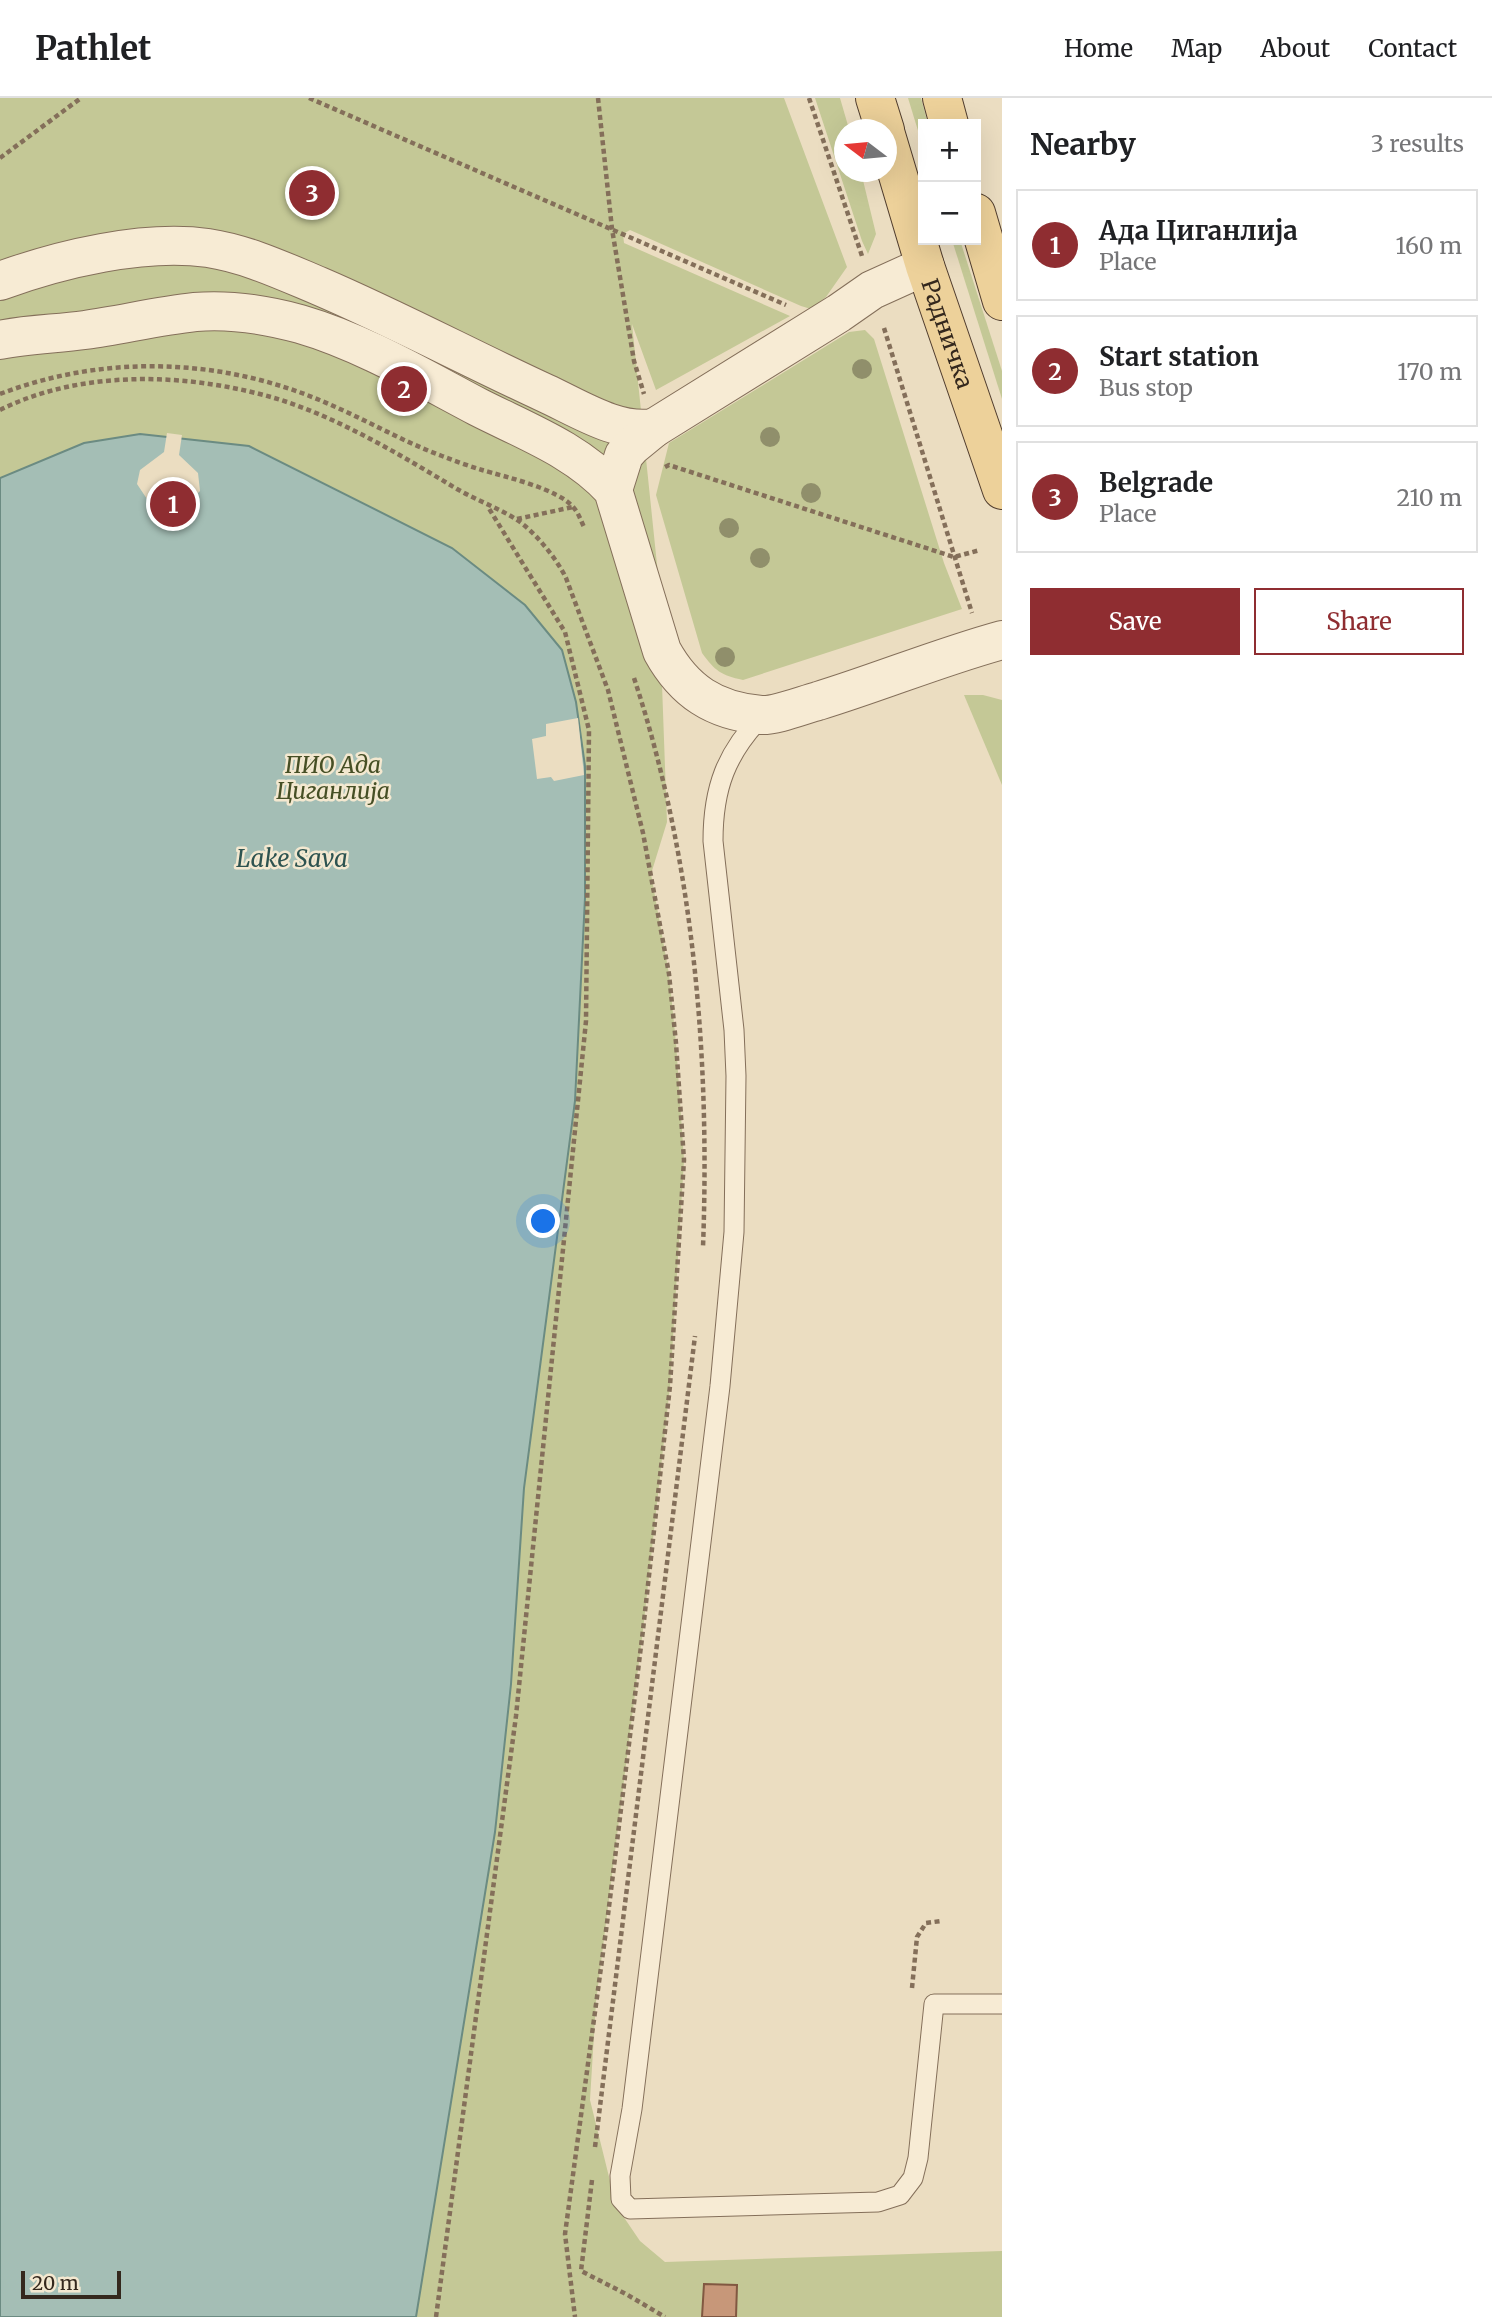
<!DOCTYPE html>
<html lang="en">
<head>
<meta charset="utf-8">
<style>
  body { margin:0; font-family:Merriweather,serif; background:#f2f2f2; color:#202124 }
  .controls { position:absolute; right:21px; top:21px; display:grid; overflow:hidden; border-radius:0px; box-shadow:0 7px 28px #0002 }
  .controls button { width:63px; height:63px; display:grid; place-items:center; padding:0; border:0; border-bottom:2px solid #e0e0e0; background:#fff; color:#202124; font:35px sans-serif }
  .compass { position:absolute; left:834px; top:21px; width:63px; height:63px; border-radius:50%; background:#fff; box-shadow:0 7px 28px #0002; rotate:286deg }
  .scale { position:absolute; left:21px; bottom:18px; width:100px; box-sizing:border-box; padding-left:7px; border:4px solid #34281d; border-top:0; font-size:19px; line-height:24px; white-space:nowrap; color:#34281d; -webkit-text-stroke:5px #f3e8d0; paint-order:stroke }
  .you { position:absolute; left:544px; top:1124px; width:24px; height:24px; margin:-18px; border:5px solid #fff; border-radius:50%; background:#1a73e8; box-shadow:0 0 0 10px #1a73e833 }
  .badge { display:grid; place-items:center; width:46px; height:46px; border-radius:50%; background:#8f2d31; color:#fff; font-size:23px; font-weight:700 }
  .pin { position:absolute; translate:-50% -50%; border:4px solid #fff; box-shadow:0 2px 7px #0006 }
  .list { margin:0; padding:0; list-style:none }
  h2 { display:flex; justify-content:space-between; align-items:center; height:91px; margin:0; padding:0 28px; font-size:30px }
  h2 small { font-size:23px; font-weight:400; color:#757577 }
  .list li { display:grid; grid-template-columns:46px 1fr auto; gap:21px; align-items:center; box-sizing:border-box; height:112px; margin:0 14px 14px; padding:0 14px; border:2px solid #e0e0e0; border-radius:0px }
  .list b { display:block; font-size:26px; white-space:nowrap }
  .list p { margin:0; font-size:23px; white-space:nowrap; color:#757577 }
  .list em { font-size:23px; font-style:normal; color:#757577 }
  .actions { display:flex; gap:14px; padding:21px 28px }
  .actions a { flex:1; padding:16px 0; border:2px solid #8f2d31; border-radius:0px; text-align:center; font-size:24px; color:#8f2d31 }
  .actions .main { background:#8f2d31; color:#fff }
  .map { position:relative; flex:none; width:1002px; height:2219px; overflow:hidden }
  header { display:flex; align-items:center; gap:42px; box-sizing:border-box; height:98px; padding:0 35px; background:#fff; border-bottom:2px solid #e0e0e0 }
  header strong { font-size:33px }
  nav { display:flex; gap:38px; margin-inline-start:auto; font-size:24px }
  main { display:flex }
  aside { flex:1; background:#fff }
  .map>svg:first-child { display:block }
  .green { fill:#c4c896 }
  .water { fill:#a4beb5; stroke:#6b8b82; stroke-width:2 }
  .pier { fill:#ebddc1 }
  .building { fill:#c79779; stroke:#815841; stroke-width:2 }
  .lines { fill:none; stroke-linecap:round; stroke-linejoin:round }
  .service-casing { stroke:#846f5a; stroke-width:21 }
  .minor-casing { stroke:#846f5a; stroke-width:40 }
  .primary-casing { stroke:#513d2e; stroke-width:40 }
  .path { stroke:#846f5a; stroke-width:4.5; stroke-dasharray:5 3.5; stroke-linecap:butt }
  .service { stroke:#f7ebd4; stroke-width:19 }
  .minor { stroke:#f7ebd4; stroke-width:38 }
  .primary { stroke:#edd19a; stroke-width:38 }
  .tree { fill:#908f6b }
  .labels { text-anchor:middle; dominant-baseline:central; stroke-width:5; stroke-linejoin:round; paint-order:stroke }
  .street-label { font-size:23px; fill:#34281d; stroke:#f3e8d0 }
  .park-label { font-size:23px; font-style:italic; fill:#464f25; stroke:#f3e8d0 }
  .water-label { font-size:24px; font-style:italic; fill:#2d5350; stroke:#f3e8d0 }
</style>
</head>
<body>
<header>
<strong>Pathlet</strong>
<nav><a>Home</a><a>Map</a><a>About</a><a>Contact</a></nav>
</header>
<main>
<div class="map">
<svg width="1002" height="2219" viewBox="0 0 1002 2219">
  <rect width="100%" height="100%" fill="#ebddc1"/>
  <g class="green">
    <polygon points="0,0 784,0 847,169 826,199 811,211 801,208 630,132 623,136 624,145 790,218 656,292 632,226 658,476 667,724 651,776 669,876 676,945 684,1062 670,1288 643,1532 596,1904 590,2002 612,2091 623,2118 640,2143 665,2164 1002,2153 1002,2219 0,2219"/>
    <polygon points="815,0 840,0 849,31 844,32 844,74 861,74 876,136 868,156 862,143"/>
    <polygon points="908,0 921,0 928,26 923,26 923,49"/>
    <polygon points="952,142 960,142 1002,273 1002,301"/>
    <path d="M 865,232 L 874,241 L 944,465 L 962,511 L 743,582 C 721,577 715,573 702,555 L 656,397 L 669,345 L 849,234 Z"/>
    <polygon points="964,597 983,597 1002,602 1002,687"/>
  </g>
  <polygon class="water" points="140,336 249,348 452,450 525,507 562,552 576,604 585,668 585,800 575,1003 524,1390 511,1586 495,1734 416,2219 0,2219 0,380 84,345"/>
  <g class="pier">
    <polygon points="167,335 182,337 179,357 198,375 200,393 180,413 153,410 137,386 140,372 164,354"/>
    <polygon points="578,620 584,677 554,683 551,679 537,681 532,641 546,638 546,626"/>
  </g>
  <polygon class="building" points="704,2186 737,2187 736,2219 702,2219"/>
  <g class="lines">
    <defs>
      <path id="service" d="M 763,617 C 726,655 713,690 713,743 L 734,932 L 736,978 L 734,1134 L 720,1288 L 632,2011 L 620,2078 L 621,2101 L 630,2111 L 878,2104 L 900,2097 L 913,2080 L 918,2060 L 934,1906 L 1002,1906"/>
      <g id="minor">
        <path d="M 0,183 C 60,161 144,141 208,150 C 247,156 283,173 319,188 C 396,221 469,260 545,295 C 578,310 617,336 654,330"/>
        <path d="M 0,242 C 28,236 57,236 85,232 C 121,227 158,218 195,214 C 229,211 267,217 300,226 C 362,244 421,279 478,309 C 525,333 577,352 613,392 L 662,553 C 684,593 714,613 761,617 C 775,618 803,607 818,603 C 880,584 940,559 1002,542"/>
        <polyline points="613,392 624,357 632,348 654,330 839,215 872,192 925,168"/>
      </g>
      <g id="primary">
        <polyline points="875,0 885,32"/>
        <polyline points="942,0 949,26"/>
        <path id="s1" d="M 886,37 L 925,168 L 1002,392"/>
        <polyline points="976,115 1002,203"/>
      </g>
    </defs>
    <use href="#service" class="service-casing"/>
    <use href="#minor" class="minor-casing"/>
    <use href="#primary" class="primary-casing"/>
    <g class="path">
      <polyline points="309,0 786,207"/>
      <polyline points="598,0 612,131 634,263 644,296"/>
      <polyline points="809,0 862,158"/>
      <polyline points="0,60 81,0"/>
      <polyline points="884,230 972,515"/>
      <path d="M 0,296 C 107,255 227,260 331,307 C 368,323 404,344 442,358 C 455,363 469,368 482,372 C 506,379 559,391 574,410 C 579,416 581,423 584,429"/>
      <path d="M 0,312 C 84,270 193,275 281,302 C 343,322 402,358 457,391 C 476,402 496,409 514,420 C 533,431 557,461 566,480 L 608,592 L 643,735 L 669,876 L 676,945 L 684,1062 L 670,1288 L 643,1532 L 607,1825 L 565,2136 L 575,2219"/>
      <polyline points="665,369 669,367 954,459 980,452"/>
      <polyline points="517,421 573,409"/>
      <path d="M 634,580 C 694,762 710,959 703,1149"/>
      <polyline points="912,1890 917,1839 926,1825 941,1823"/>
      <polyline points="595,2049 695,1238"/>
      <polyline points="592,2082 581,2173 626,2196 665,2219"/>
      <polyline points="436,2219 516,1618 586,923 589,632 565,534 488,409"/>
    </g>
    <use href="#service" class="service"/>
    <use href="#minor" class="minor"/>
    <use href="#primary" class="primary"/>
  </g>
  <g class="tree">
    <circle cx="862" cy="271" r="10"/>
    <circle cx="770" cy="339" r="10"/>
    <circle cx="811" cy="395" r="10"/>
    <circle cx="729" cy="430" r="10"/>
    <circle cx="760" cy="460" r="10"/>
    <circle cx="725" cy="559" r="10"/>
  </g>
  <g class="labels">
    <g class="street-label">
      <text stroke="none"><textPath href="#s1" startOffset="208">Радничка</textPath></text>
    </g>
    <g class="park-label">
      <text x="333" y="666">ПИО Ада<tspan x="333" dy="26">Циганлија</tspan></text>
    </g>
    <g class="water-label">
      <text x="292" y="760">Lake Sava</text>
    </g>
  </g>
</svg>
<div class="controls">
<button>+</button>
<button>−</button>
</div>
<svg class="compass" viewBox="-18 -18 36 36"><path d="M0-13l5 13h-10z" fill="#e53935"/><path d="M0 13l5-13h-10z" fill="#757577"/></svg>
<div class="scale">20 m</div>
<div class="you"></div>
<div class="pin badge" style="left:173px;top:406px">1</div>
<div class="pin badge" style="left:404px;top:291px">2</div>
<div class="pin badge" style="left:312px;top:95px">3</div>
</div>
<aside>
<h2>Nearby<small>3 results</small></h2>
<ul class="list">
<li><span class="badge">1</span><div><b>Ада Циганлија</b><p>Place</p></div><em>160 m</em></li>
<li><span class="badge">2</span><div><b>Start station</b><p>Bus stop</p></div><em>170 m</em></li>
<li><span class="badge">3</span><div><b>Belgrade</b><p>Place</p></div><em>210 m</em></li>
</ul>
<div class="actions"><a class="main">Save</a><a>Share</a></div>
</aside>
</main>
</body>
</html>
